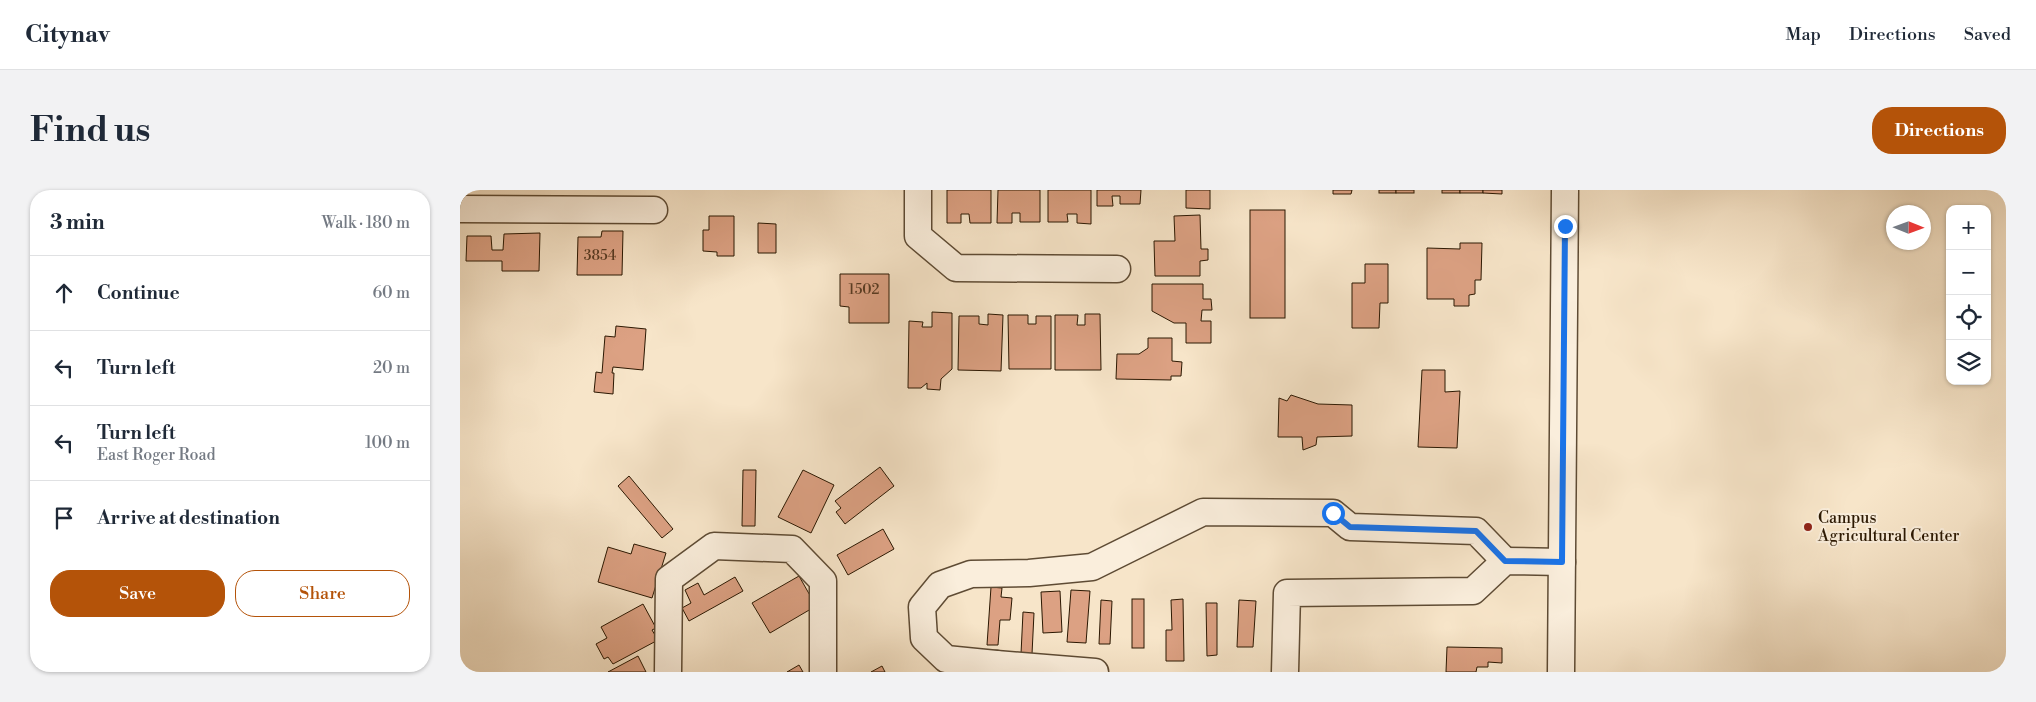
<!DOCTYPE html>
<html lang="en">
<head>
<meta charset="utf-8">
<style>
  body { margin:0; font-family:"Libre Bodoni",serif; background:#f2f2f3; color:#1f2937 }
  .controls { position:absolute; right:15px; top:15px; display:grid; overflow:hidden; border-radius:10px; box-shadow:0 1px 4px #0004 }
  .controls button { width:45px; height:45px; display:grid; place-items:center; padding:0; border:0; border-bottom:1px solid #e0e1e3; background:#fff; color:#1f2937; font:25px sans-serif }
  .compass { position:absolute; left:1426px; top:15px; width:45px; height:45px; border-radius:50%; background:#fff; box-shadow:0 1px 4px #0004; rotate:91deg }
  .stop { position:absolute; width:15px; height:15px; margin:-11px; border:4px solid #1a73e8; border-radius:50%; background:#fff }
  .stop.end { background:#1a73e8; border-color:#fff; box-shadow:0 1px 5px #0008 }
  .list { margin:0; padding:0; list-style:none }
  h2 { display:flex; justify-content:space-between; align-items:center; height:65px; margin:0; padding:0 20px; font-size:21px }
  h2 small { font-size:16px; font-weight:400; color:#747a83 }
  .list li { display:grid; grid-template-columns:32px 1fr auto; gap:15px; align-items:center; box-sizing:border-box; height:75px; padding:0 20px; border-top:1px solid #e0e1e3 }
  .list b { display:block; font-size:19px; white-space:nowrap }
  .list p { margin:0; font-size:16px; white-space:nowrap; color:#747a83 }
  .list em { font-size:16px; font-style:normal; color:#747a83 }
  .actions { display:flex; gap:10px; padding:15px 20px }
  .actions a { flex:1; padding:11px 0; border:1px solid #b45309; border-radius:20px; text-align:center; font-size:18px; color:#b45309 }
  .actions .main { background:#b45309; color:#fff }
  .icon { flex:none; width:28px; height:28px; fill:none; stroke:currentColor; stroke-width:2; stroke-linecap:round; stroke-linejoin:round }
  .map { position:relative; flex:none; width:1546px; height:482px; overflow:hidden; border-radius:20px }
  header { display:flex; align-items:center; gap:30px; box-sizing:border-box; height:70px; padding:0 25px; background:#fff; border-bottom:1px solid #e0e1e3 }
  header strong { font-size:24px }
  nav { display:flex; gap:28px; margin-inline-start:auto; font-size:18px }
  .intro { display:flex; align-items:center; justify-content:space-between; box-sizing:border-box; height:120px; padding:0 30px }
  h1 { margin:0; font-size:35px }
  .button { padding:12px 22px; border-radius:20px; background:#b45309; color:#fff; font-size:18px; font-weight:700 }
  main { display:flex; gap:30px; padding:0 30px }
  aside { flex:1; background:#fff; border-radius:20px; box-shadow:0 1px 4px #0004 }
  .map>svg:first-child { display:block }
  .building { fill:#dca183; stroke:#2b1802 }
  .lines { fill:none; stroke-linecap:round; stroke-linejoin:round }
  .minor-casing { stroke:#5e4b34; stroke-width:29 }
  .minor { stroke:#faeedc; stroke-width:26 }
  .route { stroke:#1a73e8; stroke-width:6 }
  .poi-dot { fill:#8f2418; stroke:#faeedc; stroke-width:2 }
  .labels { text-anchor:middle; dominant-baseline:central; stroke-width:4; stroke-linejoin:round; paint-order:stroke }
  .number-label { font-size:14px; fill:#573a22 }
  .poi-label { font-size:16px; fill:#2b1802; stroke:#faeedc; text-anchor:start }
</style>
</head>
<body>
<header>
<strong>Citynav</strong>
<nav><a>Map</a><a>Directions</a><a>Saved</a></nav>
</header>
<div class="intro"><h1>Find us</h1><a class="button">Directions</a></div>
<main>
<aside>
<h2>3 min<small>Walk · 180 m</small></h2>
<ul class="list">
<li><svg class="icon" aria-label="ahead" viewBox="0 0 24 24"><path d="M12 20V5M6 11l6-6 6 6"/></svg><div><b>Continue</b></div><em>60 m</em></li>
<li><svg class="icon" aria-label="left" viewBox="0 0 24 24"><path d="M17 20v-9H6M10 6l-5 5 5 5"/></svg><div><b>Turn left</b></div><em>20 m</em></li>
<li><svg class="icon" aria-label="left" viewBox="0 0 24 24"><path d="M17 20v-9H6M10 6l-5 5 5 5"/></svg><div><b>Turn left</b><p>East Roger Road</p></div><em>100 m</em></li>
<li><svg class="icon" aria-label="arrive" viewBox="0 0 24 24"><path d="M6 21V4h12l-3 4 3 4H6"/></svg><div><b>Arrive at destination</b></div></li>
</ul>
<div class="actions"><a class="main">Save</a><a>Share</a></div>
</aside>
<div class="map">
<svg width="1546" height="482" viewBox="0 0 1546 482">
  <rect width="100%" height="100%" fill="#f7e5c9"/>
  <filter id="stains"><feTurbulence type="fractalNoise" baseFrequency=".004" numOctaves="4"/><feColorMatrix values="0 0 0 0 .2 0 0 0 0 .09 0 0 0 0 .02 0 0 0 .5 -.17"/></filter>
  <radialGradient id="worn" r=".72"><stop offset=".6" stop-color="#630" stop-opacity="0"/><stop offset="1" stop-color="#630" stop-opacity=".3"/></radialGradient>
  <g class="building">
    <polygon points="487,0 531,0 531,33 510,33 509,24 501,24 501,33 487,33"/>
    <polygon points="538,0 580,0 580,32 560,32 560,23 552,23 552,33 537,33"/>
    <polygon points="588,0 631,0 631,34 617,33 617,24 607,24 608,32 588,32"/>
    <polygon points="637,0 681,0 680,14 660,14 660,6 652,6 653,16 637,16"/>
    <polygon points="726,0 750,0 750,19 726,18"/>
    <polygon points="873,0 892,0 891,4 873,4"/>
    <rect x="919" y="0" width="17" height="3"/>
    <rect x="936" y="0" width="18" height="3"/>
    <rect x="982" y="0" width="18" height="3"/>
    <rect x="1000" y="0" width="23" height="3"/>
    <polygon points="1023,0 1042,0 1042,4 1023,3"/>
    <rect x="790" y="20" width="35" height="108"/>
    <polygon points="740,25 741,59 748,59 748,70 740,71 740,86 695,86 694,51 715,51 714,26"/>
    <polygon points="249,26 274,26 274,66 257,66 257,62 243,61 243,40 249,40"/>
    <polygon points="298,33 316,34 316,63 298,63"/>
    <polygon points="142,41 163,41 162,85 117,85 118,47 141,47"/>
    <polygon points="80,43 79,81 42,81 42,71 6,71 7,46 31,46 32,60 43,60 44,44"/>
    <polygon points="1000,53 1022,53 1021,90 1015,90 1015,104 1009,105 1009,116 994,116 994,109 967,109 967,58 1000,59"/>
    <polygon points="905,74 928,74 928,113 920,113 919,138 892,138 892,93 905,93"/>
    <polygon points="380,84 429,84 429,133 389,133 389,117 380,116"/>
    <polygon points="692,94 743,94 743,109 751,109 752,120 742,120 741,131 751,131 751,153 726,153 726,133 714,133 692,121"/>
    <polygon points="472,122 492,123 492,179 481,189 480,200 467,199 467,193 461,198 448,198 449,131 463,132 462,137 472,137"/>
    <polygon points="528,124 543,125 541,181 498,180 499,126 519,126 519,134 528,135"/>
    <polygon points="625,124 640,124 641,180 595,180 595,125 618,125 617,135 625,135"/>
    <polygon points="548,125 568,125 568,134 576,134 576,126 591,126 591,179 549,179"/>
    <polygon points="156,136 186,139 183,180 153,177 152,183 154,183 153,204 134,202 136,182 142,183 145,146 155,147"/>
    <polygon points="688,148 712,148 712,171 722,172 721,186 711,186 711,190 656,189 657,164 679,164 688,158"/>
    <polygon points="962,180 985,180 985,202 1000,201 997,258 958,257"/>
    <polygon points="831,205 858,214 892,215 892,246 857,247 856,255 843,260 842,247 818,247 819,208 827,211"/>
    <polygon points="420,277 434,296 385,334 376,322 381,318 375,311"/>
    <polygon points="283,280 296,280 295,336 282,336"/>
    <polygon points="343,280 374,295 351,343 318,327"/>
    <polygon points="169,286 213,339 202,348 158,296"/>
    <polygon points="423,339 434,359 388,385 377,365"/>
    <polygon points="174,354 206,363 192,408 138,392 148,357 171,364"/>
    <polygon points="339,386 356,416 310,443 292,413"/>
    <polygon points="275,387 283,401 229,431 222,418 231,413 225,400 238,393 244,405"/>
    <polygon points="531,397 542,398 541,407 552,408 550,430 540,430 538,455 527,455"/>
    <polygon points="611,400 630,401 626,453 607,452"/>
    <polygon points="600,401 602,442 583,443 581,402"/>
    <rect x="672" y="409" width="12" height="49"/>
    <polygon points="723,409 724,471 706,471 706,440 712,440 711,410"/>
    <polygon points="641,410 652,411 650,454 639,454"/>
    <polygon points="779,410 796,411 793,457 777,457"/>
    <polygon points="746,413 757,413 757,465 747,466"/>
    <polygon points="183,414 196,438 192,440 198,450 153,474 148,467 144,469 136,454 147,448 141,437"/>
    <polygon points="563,422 574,423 572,464 561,464"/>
    <polygon points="987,457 1042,458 1042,473 1028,472 1028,477 1017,477 1016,482 986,482"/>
    <polygon points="178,466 186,482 148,482"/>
    <polygon points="339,475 343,482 327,482"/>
    <polygon points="422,476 425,482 411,482"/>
  </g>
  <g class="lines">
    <defs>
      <g id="minor">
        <polyline points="458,0 458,46 496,78 657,79"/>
        <polyline points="0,19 194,20"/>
        <polyline points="536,474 635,482"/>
        <polyline points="208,482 209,389 254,356 332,359 363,391 363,482"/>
        <polyline points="536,482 536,474 486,469 464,448 462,417 480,395 511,384 569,383 632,377 743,322 873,323 890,337 1016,341 1045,371"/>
        <polyline points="825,482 827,403 1013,401 1045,371 1102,372"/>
        <polyline points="1101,482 1105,0"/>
      </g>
    </defs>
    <use href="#minor" class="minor-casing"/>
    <use href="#minor" class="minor"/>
  </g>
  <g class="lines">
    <polyline class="route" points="873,323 890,337 1016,341 1045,371 1102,372 1105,36"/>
  </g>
  <circle class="poi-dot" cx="1348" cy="337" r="5"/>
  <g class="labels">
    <g class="number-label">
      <text x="140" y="66">3854</text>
      <text x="404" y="100">1502</text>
    </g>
    <g class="poi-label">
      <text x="1358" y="328">Campus<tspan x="1358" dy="18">Agricultural Center</tspan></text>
    </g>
  </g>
  <rect width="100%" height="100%" filter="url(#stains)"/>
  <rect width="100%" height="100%" fill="url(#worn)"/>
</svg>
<div class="controls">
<button>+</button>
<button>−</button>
<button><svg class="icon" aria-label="locate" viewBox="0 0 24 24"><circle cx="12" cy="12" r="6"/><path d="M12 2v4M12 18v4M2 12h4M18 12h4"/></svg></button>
<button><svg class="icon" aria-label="layers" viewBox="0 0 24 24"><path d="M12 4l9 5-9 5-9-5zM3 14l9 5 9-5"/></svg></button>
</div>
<svg class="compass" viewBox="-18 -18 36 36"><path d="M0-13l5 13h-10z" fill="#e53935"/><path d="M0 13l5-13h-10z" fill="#747a83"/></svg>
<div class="stop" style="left:873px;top:323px"></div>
<div class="stop end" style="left:1105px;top:36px"></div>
</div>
</main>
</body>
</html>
